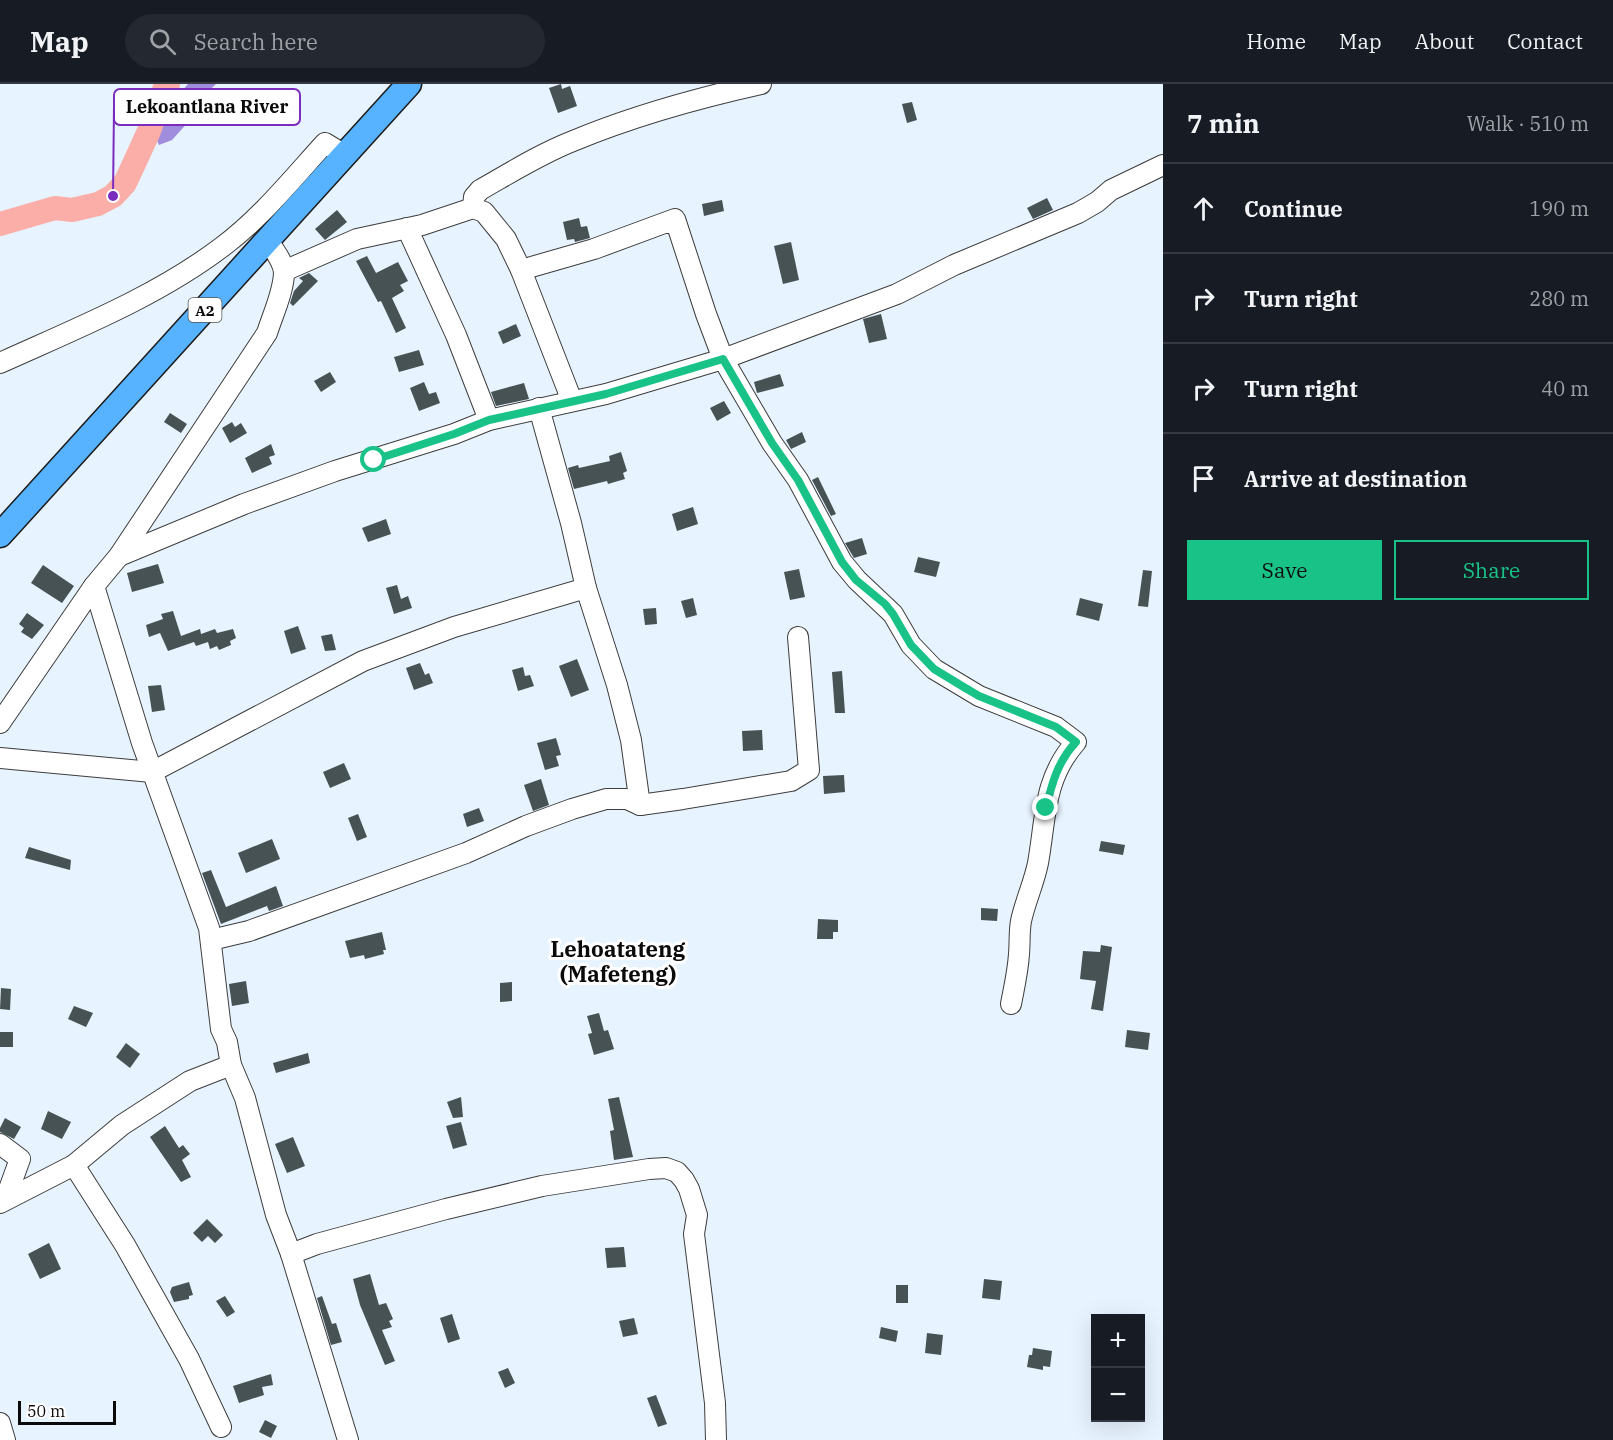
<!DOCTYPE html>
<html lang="en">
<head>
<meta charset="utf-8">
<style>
  body { margin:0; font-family:"IBM Plex Serif",serif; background:#242831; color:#f1f3f6 }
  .controls { position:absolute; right:18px; bottom:18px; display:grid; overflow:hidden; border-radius:0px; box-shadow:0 6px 24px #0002 }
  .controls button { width:54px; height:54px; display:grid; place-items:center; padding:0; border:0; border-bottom:2px solid #363941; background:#171b24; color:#f1f3f6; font:30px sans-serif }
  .scale { position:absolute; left:18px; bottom:15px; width:98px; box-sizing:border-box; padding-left:6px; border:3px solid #0a0a0a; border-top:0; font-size:16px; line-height:21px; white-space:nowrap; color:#0a0a0a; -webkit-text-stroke:4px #fff; paint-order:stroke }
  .stop { position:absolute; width:18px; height:18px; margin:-14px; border:4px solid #19c388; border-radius:50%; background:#fff }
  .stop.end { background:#19c388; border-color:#fff; box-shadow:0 2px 6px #0008 }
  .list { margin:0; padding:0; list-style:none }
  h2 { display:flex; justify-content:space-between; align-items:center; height:78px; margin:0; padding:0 24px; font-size:26px }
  h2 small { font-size:20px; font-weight:400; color:#9ea1a6 }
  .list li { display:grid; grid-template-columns:39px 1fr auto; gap:18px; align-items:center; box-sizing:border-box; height:90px; padding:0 24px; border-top:2px solid #363941 }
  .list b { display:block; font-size:22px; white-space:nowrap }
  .list em { font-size:20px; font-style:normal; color:#9ea1a6 }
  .actions { display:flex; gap:12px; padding:18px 24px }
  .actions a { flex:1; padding:14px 0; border:2px solid #19c388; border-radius:0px; text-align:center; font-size:21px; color:#19c388 }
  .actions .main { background:#19c388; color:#111 }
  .icon { flex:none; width:33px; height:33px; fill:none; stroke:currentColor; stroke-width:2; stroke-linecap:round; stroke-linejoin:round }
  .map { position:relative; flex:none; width:1163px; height:1356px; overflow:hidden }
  header { display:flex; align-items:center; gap:36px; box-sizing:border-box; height:84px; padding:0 30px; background:#171b24; border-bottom:2px solid #363941 }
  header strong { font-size:28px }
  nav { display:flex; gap:33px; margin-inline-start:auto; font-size:21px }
  .search { width:420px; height:54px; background:#242831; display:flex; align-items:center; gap:15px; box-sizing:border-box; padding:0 21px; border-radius:33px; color:#9ea1a6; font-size:22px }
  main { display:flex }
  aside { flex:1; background:#171b24 }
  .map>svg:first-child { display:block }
  .forest { fill:#a18dde }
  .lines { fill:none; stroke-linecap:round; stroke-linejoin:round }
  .river { stroke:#fbaea7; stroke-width:24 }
  .building { fill:#465253 }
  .minor-casing { stroke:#3d3d3d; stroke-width:22 }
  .major-casing { stroke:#1b1b1b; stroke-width:27 }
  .minor { stroke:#fff; stroke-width:20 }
  .major { stroke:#57b2ff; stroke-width:24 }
  .route { stroke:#19c388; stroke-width:8 }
  .labels { text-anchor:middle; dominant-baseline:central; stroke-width:6; stroke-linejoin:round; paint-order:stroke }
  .shield { fill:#fff; stroke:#545454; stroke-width:1.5 }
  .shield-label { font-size:15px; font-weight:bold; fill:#0a0a0a }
  .district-label { font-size:22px; font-weight:bold; fill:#0a0a0a; stroke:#fff }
  .leader { fill:none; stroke:#7b2cbf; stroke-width:2 }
  .callout-dot { fill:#7b2cbf; stroke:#fff; stroke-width:2 }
  .callout { fill:#fff; stroke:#7b2cbf; stroke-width:2 }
  .callout-label { font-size:18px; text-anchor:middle; font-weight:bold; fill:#0a0a0a }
</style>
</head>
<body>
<header>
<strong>Map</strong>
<div class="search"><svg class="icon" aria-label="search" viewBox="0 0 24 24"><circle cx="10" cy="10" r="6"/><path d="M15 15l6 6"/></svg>Search here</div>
<nav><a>Home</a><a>Map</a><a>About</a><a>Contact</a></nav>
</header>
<main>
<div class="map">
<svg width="1163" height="1356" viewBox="0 0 1163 1356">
  <rect width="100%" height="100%" fill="#e7f3ff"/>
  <polygon class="forest" points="188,0 216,0 199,16 191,35 172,56 159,61 155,52 168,31 171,20"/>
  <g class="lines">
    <polyline class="river" points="0,140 55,124 72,126 98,120 113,112 125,99 133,82 149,47 164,6 168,0"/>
  </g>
  <g class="building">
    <polygon points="561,0 562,5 570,2 577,22 558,29 549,4"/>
    <polygon points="912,18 917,36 907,39 902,20"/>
    <polygon points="1047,114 1053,126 1033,135 1027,124"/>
    <polygon points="722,116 724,127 704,132 702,120"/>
    <polygon points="337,126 347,138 325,156 315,145"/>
    <polygon points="579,134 581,143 587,142 590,154 575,158 574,155 567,156 563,138"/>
    <polygon points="791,158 799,196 783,200 774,162"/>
    <polygon points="367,172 376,189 398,178 408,197 400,201 404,207 392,214 406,244 396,249 381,217 378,218 356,177"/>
    <polygon points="309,189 318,197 293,222 290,219 294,207 303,197 299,194"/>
    <polygon points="881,230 887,255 869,259 863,235"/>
    <polygon points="516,240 521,252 503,260 498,248"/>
    <polygon points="419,266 424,281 399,288 394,273"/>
    <polygon points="330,288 336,298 321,308 314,297"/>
    <polygon points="780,290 784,302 757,309 754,298"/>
    <polygon points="424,298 429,310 436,308 440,319 419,327 410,304"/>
    <polygon points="524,299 529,315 496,322 491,308"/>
    <polygon points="724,317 731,329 717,337 710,324"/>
    <polygon points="170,329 187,340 181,349 164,338"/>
    <polygon points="232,338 235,343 241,339 247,349 230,359 222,344"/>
    <polygon points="802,348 806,358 791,365 786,356"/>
    <polygon points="271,360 275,371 269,373 272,380 252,389 245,374"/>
    <polygon points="621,368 627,387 623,389 625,395 608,400 607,397 574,405 568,384 578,381 579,384 610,377 609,372"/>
    <polygon points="818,393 836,430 831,432 812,396"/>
    <polygon points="693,423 698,440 677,447 672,430"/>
    <polygon points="386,435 391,450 368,458 362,444"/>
    <polygon points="862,454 867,470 854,474 845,459"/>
    <polygon points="918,473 940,478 936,493 914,488"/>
    <polygon points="158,480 164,499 132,508 127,489"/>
    <polygon points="43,481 74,502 62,519 31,499"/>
    <polygon points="799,485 805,513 790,516 784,488"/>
    <polygon points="1143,486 1152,487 1148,523 1138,522"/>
    <polygon points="397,501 401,515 408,512 412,524 394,530 386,504"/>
    <polygon points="693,514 697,531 686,534 681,517"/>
    <polygon points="1080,514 1103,520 1099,537 1076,531"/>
    <polygon points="656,524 657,540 645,541 643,525"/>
    <polygon points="173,527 181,552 200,545 201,550 215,545 217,549 233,545 236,554 230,557 231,561 219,566 217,562 210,565 208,558 196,562 194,558 168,567 160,549 149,553 146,541 163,535 161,530"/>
    <polygon points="27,529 44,541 32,555 21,548 24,544 19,540"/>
    <polygon points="298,542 306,565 291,570 284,547"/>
    <polygon points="332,550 336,566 325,567 321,552"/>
    <polygon points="577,575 589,606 571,613 559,582"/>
    <polygon points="420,579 425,591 429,589 433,599 414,606 406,584"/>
    <polygon points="523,583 525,592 530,591 534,602 518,607 512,586"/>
    <polygon points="842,587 845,629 835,629 832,588"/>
    <polygon points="161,601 165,626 152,628 148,602"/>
    <polygon points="762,646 763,666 743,667 742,647"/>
    <polygon points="556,654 561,671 556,672 559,682 545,686 537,659"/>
    <polygon points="344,679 351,695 330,704 323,688"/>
    <polygon points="844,691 845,708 824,710 823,692"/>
    <polygon points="541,695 549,721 533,727 524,701"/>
    <polygon points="479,724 484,737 467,743 463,730"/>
    <polygon points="358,730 367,753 357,757 348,734"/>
    <polygon points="272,755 280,775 246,789 238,769"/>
    <polygon points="1101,757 1125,761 1123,771 1099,767"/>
    <polygon points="29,763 71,776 70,786 25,774"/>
    <polygon points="211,786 226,823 276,802 283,822 269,827 267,822 221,840 202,789"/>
    <polygon points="981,824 998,825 997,837 981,836"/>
    <polygon points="818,835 838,836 838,848 833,848 833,855 817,855"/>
    <polygon points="382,848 386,866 383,866 384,870 365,875 364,871 350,874 345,857"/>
    <polygon points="593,861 593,872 575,873 574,862"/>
    <polygon points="1101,861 1112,863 1103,927 1091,925 1096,897 1080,895 1083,867 1100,868"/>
    <polygon points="246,897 249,919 232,922 229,900"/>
    <polygon points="512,898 512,917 500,918 500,899"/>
    <polygon points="1,904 11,905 10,926 0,925"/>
    <polygon points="74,922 93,929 86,943 68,935"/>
    <polygon points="599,929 604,947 608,946 614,965 594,971 588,950 592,949 587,932"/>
    <polygon points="1127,946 1150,949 1148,966 1125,963"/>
    <rect x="0" y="948" width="13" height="15"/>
    <polygon points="126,959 140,970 130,984 116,973"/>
    <polygon points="308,969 310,979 276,989 273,979"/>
    <polygon points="461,1013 463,1033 453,1034 447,1018"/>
    <polygon points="619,1013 633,1073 614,1076 610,1047 614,1046 608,1015"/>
    <polygon points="48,1027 71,1038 62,1055 41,1045"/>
    <polygon points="5,1034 21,1043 14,1055 0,1048 0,1044"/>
    <polygon points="461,1038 467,1061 453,1065 446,1042"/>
    <polygon points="165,1042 179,1064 183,1061 190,1070 182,1076 191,1093 181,1098 150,1053"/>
    <polygon points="293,1053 305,1082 287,1089 275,1060"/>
    <polygon points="207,1135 223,1151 215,1159 208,1152 202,1158 193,1149"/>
    <polygon points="49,1159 61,1185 40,1195 28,1170"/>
    <polygon points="624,1163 626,1183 607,1184 605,1164"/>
    <polygon points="370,1190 379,1221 386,1219 393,1235 389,1237 392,1243 382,1246 395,1277 385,1281 360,1221 353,1195"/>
    <polygon points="984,1195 1002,1197 1000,1216 982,1214"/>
    <polygon points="189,1198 193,1211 189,1212 189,1215 174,1218 170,1208 172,1203"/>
    <rect x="896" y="1201" width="12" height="18"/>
    <polygon points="225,1212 235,1228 227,1233 216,1217"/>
    <polygon points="322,1212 332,1240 336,1239 342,1258 331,1261 317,1214"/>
    <polygon points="452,1230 460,1255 448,1259 440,1234"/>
    <polygon points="634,1234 638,1250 623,1253 619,1237"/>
    <polygon points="881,1243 898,1247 896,1258 879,1254"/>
    <polygon points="927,1249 943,1251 941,1271 925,1269"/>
    <polygon points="1033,1264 1052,1267 1050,1283 1043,1282 1043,1286 1027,1283 1029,1271 1032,1271"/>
    <polygon points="508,1284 515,1299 505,1304 498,1288"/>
    <polygon points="271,1290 273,1301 262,1303 264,1311 239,1319 233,1302"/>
    <polygon points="656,1311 667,1340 658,1343 647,1314"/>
    <polygon points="265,1336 277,1342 271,1354 259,1348"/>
  </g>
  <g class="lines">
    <defs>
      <g id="minor">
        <path d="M 473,124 L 474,113 L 480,106 C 510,89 540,70 573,57 C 633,32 698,14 761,0"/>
        <polyline points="407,144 456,251 489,336"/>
        <path d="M 268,157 C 274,166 283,177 284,188 C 284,207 273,230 267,249 L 119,472 L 94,502 L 142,659 L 209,844 L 221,945 L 227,958 L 231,981 L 245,1014 L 276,1131 L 291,1170 L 317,1160 L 446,1125 L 542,1102 L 649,1085 L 666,1084 L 677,1088 L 684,1096 L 689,1105 L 697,1131 L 694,1150 L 715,1319 L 716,1356"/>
        <path d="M 521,186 L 594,165 L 675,135 L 706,230 L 723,275 L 772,359 L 798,396 L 842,478 L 857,496 L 893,530 L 911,561 L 934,585 L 979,612 L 1056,643 L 1076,658 C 1043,695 1046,735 1038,779 C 1034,799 1025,818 1021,837 C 1019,848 1020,859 1019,870 C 1018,887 1014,904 1011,920"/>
        <polyline points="284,187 357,155 422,141 473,124 484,128 506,155 521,186 572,317"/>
        <path d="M 0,279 C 75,245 156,213 222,163 C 261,134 293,94 325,59 L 345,71"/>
        <polyline points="539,324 571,439 586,504 617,601 631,656 640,721"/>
        <polyline points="119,472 244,420 335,387 454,350 489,336 606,310 723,275 897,210 954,181 1078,129 1097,118 1111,106 1163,81"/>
        <polyline points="0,639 94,502"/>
        <polyline points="0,674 152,688 363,577 454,543 586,504"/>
        <polyline points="211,856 249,847 466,769 526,742 572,725 606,715 627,715 640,721 683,715 791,697 809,686 798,553"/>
        <polyline points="0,1060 20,1075 5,1116"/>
        <polyline points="74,1081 125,1161 189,1275 221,1343"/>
        <polyline points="0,1119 74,1081 122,1041 190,997 231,981"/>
        <polyline points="291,1170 348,1356"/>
        <polyline points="0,1339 5,1356"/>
      </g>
      <polyline id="major" points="0,451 409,0"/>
    </defs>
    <use href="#minor" class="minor-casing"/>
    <use href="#major" class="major-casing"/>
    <use href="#minor" class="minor"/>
    <use href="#major" class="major"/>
  </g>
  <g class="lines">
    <path class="route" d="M 374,376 L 454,350 L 489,336 L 606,310 L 723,275 L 772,359 L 798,396 L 842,478 L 856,496 L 885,520 L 893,530 L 911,561 L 934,585 L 962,602 L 979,612 L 1056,643 L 1076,658 C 1058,677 1052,699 1046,724"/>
  </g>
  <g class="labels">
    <rect class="shield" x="188.5" y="214" width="33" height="24" rx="4.5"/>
    <g class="shield-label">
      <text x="205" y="226">A2</text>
    </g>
    <g class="district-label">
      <text x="618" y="864">Lehoatateng<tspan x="618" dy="25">(Mafeteng)</tspan></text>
    </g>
  </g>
  <path class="leader" d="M113 112L114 23"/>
  <circle class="callout-dot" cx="113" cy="112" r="6"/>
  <rect class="callout" x="114" y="5" width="186" height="36" rx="6"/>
  <g class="callout-label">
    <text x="207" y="29">Lekoantlana River</text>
  </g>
</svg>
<div class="controls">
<button>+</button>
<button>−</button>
</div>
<div class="scale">50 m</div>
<div class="stop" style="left:374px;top:376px"></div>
<div class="stop end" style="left:1046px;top:724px"></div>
</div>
<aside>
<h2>7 min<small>Walk · 510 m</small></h2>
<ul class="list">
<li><svg class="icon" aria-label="ahead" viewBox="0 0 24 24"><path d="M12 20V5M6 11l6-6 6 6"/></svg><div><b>Continue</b></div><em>190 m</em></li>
<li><svg class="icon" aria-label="right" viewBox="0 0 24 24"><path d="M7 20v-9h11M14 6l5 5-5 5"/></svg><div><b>Turn right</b></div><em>280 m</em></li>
<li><svg class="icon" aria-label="right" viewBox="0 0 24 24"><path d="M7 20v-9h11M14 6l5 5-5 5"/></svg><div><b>Turn right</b></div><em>40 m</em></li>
<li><svg class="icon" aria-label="arrive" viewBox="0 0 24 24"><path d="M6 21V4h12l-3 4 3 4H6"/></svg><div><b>Arrive at destination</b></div></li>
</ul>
<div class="actions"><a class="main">Save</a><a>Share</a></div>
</aside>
</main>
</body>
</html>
